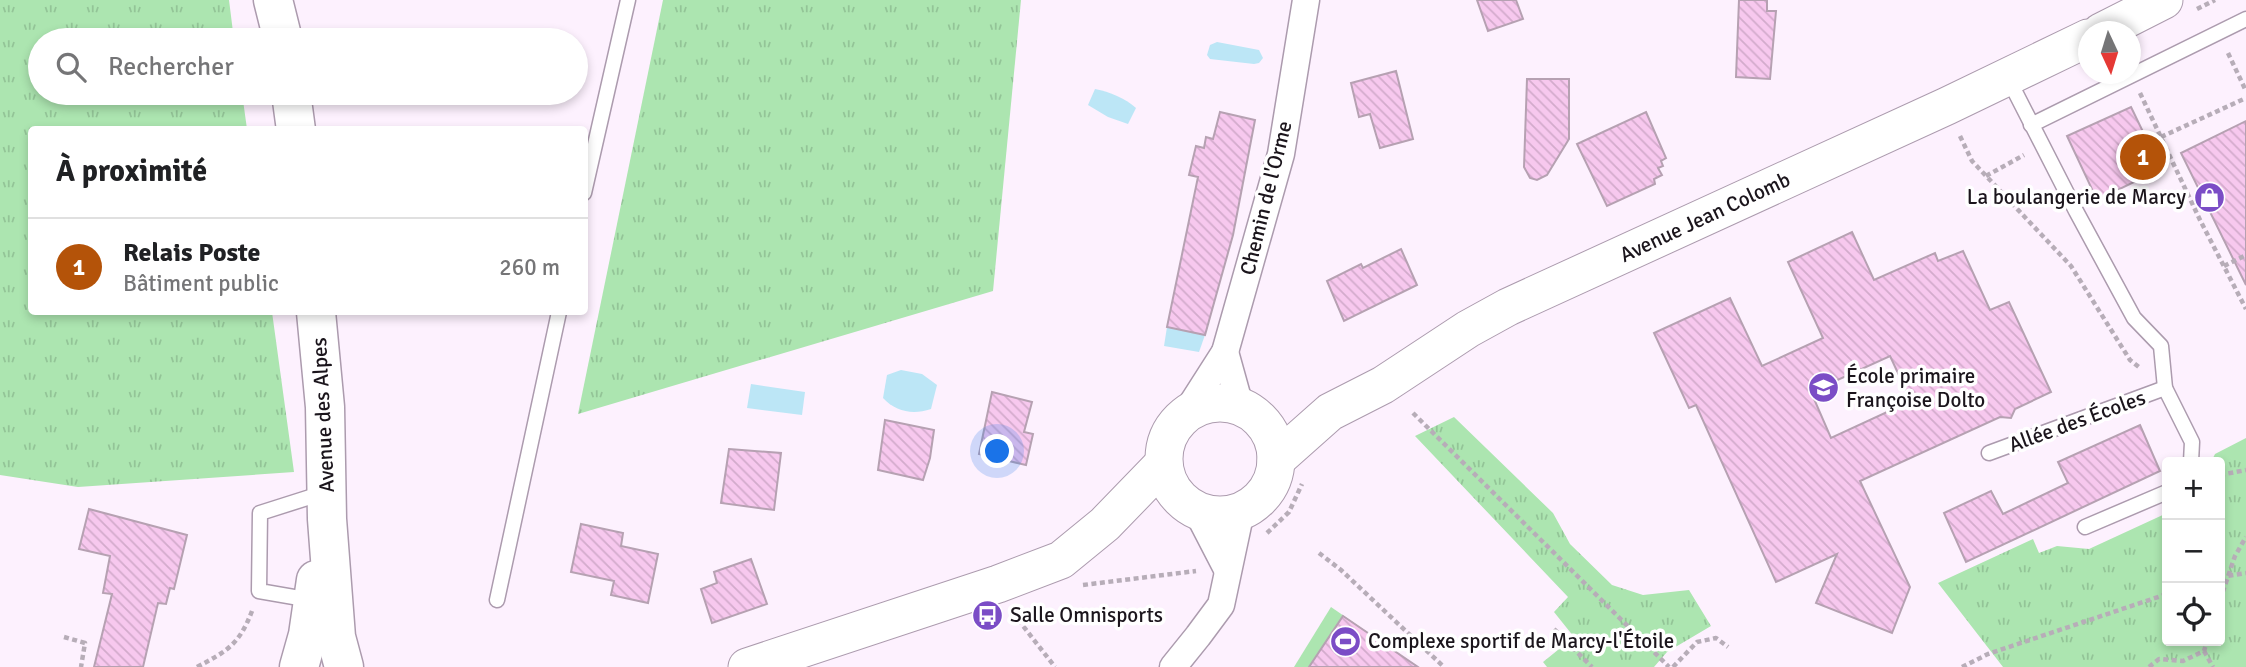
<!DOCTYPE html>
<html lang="fr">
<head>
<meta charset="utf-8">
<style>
  body { margin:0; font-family:Signika,sans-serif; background:#f6f6f6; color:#202124 }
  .controls { position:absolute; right:21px; bottom:21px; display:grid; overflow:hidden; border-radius:7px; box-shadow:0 4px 10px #0003 }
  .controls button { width:63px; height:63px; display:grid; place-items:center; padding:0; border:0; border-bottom:2px solid #e0e0e0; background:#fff; color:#202124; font:35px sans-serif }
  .compass { position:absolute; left:2078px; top:21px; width:63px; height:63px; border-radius:50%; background:#fff; box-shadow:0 4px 10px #0003; rotate:176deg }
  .you { position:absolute; left:998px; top:452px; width:24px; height:24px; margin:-18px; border:5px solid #fff; border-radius:50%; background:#1a73e8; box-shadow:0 0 0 10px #1a73e833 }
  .badge { display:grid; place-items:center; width:46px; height:46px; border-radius:50%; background:#b45309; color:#fff; font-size:23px; font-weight:700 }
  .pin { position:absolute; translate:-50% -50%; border:4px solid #fff; box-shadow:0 2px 7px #0006 }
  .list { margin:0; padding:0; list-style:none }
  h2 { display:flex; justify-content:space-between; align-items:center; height:91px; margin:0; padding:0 28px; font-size:30px }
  h2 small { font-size:23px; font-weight:400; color:#757577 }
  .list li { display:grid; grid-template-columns:46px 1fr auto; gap:21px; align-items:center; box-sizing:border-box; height:98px; padding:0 28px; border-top:2px solid #e0e0e0 }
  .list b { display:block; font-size:26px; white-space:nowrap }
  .list p { margin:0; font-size:23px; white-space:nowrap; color:#757577 }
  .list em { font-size:23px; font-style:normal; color:#757577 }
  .icon { flex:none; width:38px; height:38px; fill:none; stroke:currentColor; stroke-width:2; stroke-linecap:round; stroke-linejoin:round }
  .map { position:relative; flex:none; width:2246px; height:667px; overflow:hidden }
  .search { position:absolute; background:#fff; box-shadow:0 4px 10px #0003; left:28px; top:28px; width:560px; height:77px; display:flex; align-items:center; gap:18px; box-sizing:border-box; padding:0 24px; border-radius:38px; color:#757577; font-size:26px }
  .panel { position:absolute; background:#fff; box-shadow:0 4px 10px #0003; left:28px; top:126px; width:560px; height:189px; border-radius:7px }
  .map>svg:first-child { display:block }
  .grass { fill:url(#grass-tufts) }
  .pitch { fill:#ace5b0 }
  .water { fill:#bce6f6 }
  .building { fill:url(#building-back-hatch); stroke:#b6a1b2; stroke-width:2; fill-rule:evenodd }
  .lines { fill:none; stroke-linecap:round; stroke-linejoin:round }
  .lane-casing { stroke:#ac9bae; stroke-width:17 }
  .street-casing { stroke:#ac9bae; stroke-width:29 }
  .secondary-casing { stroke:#ac9bae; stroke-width:39 }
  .primary-casing { stroke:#ac9bae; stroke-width:41 }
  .path { stroke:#b7adb8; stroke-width:4.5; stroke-dasharray:5 3.5; stroke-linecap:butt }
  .lane { stroke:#fff; stroke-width:14 }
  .street { stroke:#fff; stroke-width:26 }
  .secondary { stroke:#fff; stroke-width:37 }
  .primary { stroke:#fff; stroke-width:38 }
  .labels { text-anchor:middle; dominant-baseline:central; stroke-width:7; stroke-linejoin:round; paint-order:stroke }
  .poi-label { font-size:21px; fill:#1b151c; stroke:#fff; text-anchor:start }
  .street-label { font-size:21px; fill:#1b151c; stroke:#fff }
</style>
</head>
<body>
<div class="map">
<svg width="2246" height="667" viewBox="0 0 2246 667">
  <defs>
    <pattern id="grass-tufts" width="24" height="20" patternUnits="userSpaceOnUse" patternTransform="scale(1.75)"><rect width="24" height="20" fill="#ace5b0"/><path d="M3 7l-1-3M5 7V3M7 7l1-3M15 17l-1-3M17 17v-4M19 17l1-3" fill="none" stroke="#93c497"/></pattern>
    <pattern id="building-back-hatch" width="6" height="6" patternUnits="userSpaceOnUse" patternTransform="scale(1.75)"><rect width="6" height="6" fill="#f7c8ee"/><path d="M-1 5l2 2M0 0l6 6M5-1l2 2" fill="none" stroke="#d3abcc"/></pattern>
  </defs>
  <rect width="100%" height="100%" fill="#fdf1fe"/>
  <g class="grass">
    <polygon points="0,0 229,0 234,40 40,40 40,93 242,93 247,129 32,130 32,312 272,312 294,472 78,487 0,475"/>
    <polygon points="663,0 1021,0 993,291 578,414"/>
    <polygon points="1454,417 1553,513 1570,544 1612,585 1643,595 1689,590 1711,626 1667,652 1654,667 1547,667 1543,662 1574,637 1554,612 1568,597 1415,436"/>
    <polygon points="2246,438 2246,667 2003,667 1938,583 2033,539 2039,553 2057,546 2089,549 2167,513 2167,641 2220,641 2220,462 2211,462 2215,454"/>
  </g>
  <polygon class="pitch" points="1331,607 1418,667 1294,667"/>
  <g class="water">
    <polygon points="1217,42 1259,50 1263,58 1259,63 1254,64 1210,59 1207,55 1210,45"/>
    <path d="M 1095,89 C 1110,92 1125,98 1136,108 L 1128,124 L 1108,117 L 1088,105 Z"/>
    <polygon points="1167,327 1205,335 1199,352 1164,346"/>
    <path d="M 901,370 L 922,374 L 937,385 L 931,409 C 913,415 896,412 883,398 L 887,375 Z"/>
    <polygon points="751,384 805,392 802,415 747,408"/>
  </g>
  <g class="building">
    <polygon points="1477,0 1516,0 1523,19 1488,31"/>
    <polygon points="1739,0 1767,0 1767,11 1776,11 1770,79 1736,77"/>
    <polygon points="1396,71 1413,139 1380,148 1370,114 1359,117 1351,83"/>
    <polygon points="1527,79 1569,79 1569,139 1547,175 1537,180 1530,178 1524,167"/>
    <polygon points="2131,107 2161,169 2097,200 2067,136"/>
    <polygon points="1220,112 1255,120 1233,235 1205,335 1167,327 1198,177 1189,175 1196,146 1204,148 1206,137 1213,139"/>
    <polygon points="1646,112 1666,158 1661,161 1663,166 1658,168 1662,175 1654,179 1655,184 1607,206 1577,144"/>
    <polygon points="2246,121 2246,285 2181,153"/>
    <path d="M 1852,232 L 1874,280 L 1935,253 L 1938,261 L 1963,251 L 1990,310 L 2009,302 L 2051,392 L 2015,409 L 2011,418 L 2000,417 L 1860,481 L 1910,587 L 1892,633 L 1816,603 L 1837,554 L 1776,582 L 1696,405 L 1689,408 L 1654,333 L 1730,298 L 1762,366 L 1823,338 L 1788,262 ZM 1890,356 L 1911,401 L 1831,438 L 1811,392 Z"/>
    <polygon points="1401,249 1417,285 1344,321 1327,281 1361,264 1363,268"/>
    <polygon points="992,392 1032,402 1024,432 1033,434 1026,465 979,454"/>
    <polygon points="885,420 934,430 930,458 923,480 878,470"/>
    <polygon points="2140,425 2160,471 1966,562 1944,513 1991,491 2003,514 2068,483 2058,462"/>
    <polygon points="729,449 781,453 774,510 721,503"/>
    <polygon points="89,509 187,535 174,589 170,588 166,604 158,603 143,667 94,667 112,594 103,593 110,556 79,549"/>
    <polygon points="581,524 623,533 621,546 658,554 648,603 611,595 614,581 571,572"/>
    <polygon points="751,559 767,604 712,623 701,589 717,583 714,572"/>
    <polygon points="1343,616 1418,667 1309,667"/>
  </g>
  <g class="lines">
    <defs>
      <g id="lane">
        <polyline points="2008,78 2076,211 2134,318 2161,346 2165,388 2192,442 2191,462"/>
        <polyline points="2031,125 2246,19"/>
        <polyline points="584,193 628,0"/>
        <polyline points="1989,453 2165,388"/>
        <polyline points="2085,527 2167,492"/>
        <polyline points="311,600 259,591 260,513 326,492"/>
        <polyline points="497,600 559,312"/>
      </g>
      <g id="street">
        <polyline points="1225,352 1240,406"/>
        <polyline points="1186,413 1225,352 1281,154 1306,0"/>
        <polyline points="1197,511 1227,569"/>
        <polyline points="1173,667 1198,636 1221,605 1241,511"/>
      </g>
      <g id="secondary">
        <polyline points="2101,32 2164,0"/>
        <circle cx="1220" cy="459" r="56"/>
        <polyline points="1276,460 1330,412 1383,385 1468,329 1508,307 1947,106 2088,38"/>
        <polyline points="747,667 998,584 1061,560 1105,524 1163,464"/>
      </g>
      <g id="primary">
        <polyline points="273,0 283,40"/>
        <polyline points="291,93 296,130"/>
        <polyline points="316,312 325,407 327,519 336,637 344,667"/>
        <polyline points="299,667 308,635 316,580"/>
      </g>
    </defs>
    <use href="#lane" class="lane-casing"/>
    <use href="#street" class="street-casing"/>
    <use href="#secondary" class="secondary-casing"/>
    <use href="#primary" class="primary-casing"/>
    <g class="path">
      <polyline points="2197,9 2215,0"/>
      <polyline points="2228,53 2246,91"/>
      <polyline points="2140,93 2200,220 2246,309"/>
      <polyline points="1960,136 1972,161 2071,266 2130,360 2140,368"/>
      <polyline points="2161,137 2246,98"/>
      <polyline points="1986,176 2024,155"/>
      <polyline points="2224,266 2246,255"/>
      <polyline points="1413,413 1669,667"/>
      <polyline points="2220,475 2246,470"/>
      <polyline points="1267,533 1289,512 1302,484"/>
      <polyline points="1319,553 1341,570 1444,667"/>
      <polyline points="2220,577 2246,573"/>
      <polyline points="1083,585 1196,571"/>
      <polyline points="2220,600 2235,556 2246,537"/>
      <polyline points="1013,613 1055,667"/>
      <polyline points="1554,629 1592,667"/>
      <polyline points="64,637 85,643 81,667"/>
      <polyline points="2204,651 2213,667"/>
      <path d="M 197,667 C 227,651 239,645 252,611"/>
      <polyline points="1673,667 1697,642 1716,638 1728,647"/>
      <polyline points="1962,667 1988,654 2167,594"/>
      <polyline points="2149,667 2159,659 2183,661 2204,651 2207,641"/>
    </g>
    <use href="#lane" class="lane"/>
    <use href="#street" class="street"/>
    <use href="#secondary" class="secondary"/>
    <use href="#primary" class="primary"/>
  </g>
  <defs>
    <symbol id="shop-disc" viewBox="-11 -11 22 22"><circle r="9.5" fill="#7b4dc6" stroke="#fff"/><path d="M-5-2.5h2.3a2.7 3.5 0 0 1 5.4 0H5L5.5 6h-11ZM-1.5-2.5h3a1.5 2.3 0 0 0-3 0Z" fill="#fff"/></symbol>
    <symbol id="school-disc" viewBox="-11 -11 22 22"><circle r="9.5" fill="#7b4dc6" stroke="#fff"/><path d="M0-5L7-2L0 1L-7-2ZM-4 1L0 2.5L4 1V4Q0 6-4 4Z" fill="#fff"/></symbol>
    <symbol id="bus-disc" viewBox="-11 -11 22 22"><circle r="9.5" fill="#7b4dc6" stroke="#fff"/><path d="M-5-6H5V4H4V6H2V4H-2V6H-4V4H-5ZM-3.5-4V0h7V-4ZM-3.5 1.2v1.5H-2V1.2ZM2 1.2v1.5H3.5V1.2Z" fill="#fff"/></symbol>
    <symbol id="stadium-disc" viewBox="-11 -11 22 22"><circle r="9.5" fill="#7b4dc6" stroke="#fff"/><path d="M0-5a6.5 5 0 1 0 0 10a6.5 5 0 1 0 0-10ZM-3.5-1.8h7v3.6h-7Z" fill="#fff"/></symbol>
  </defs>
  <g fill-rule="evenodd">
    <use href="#shop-disc" x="2192" y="180" width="35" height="35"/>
    <use href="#school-disc" x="1806" y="370" width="35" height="35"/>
    <use href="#bus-disc" x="970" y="598" width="35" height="35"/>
    <use href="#stadium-disc" x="1328" y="624" width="35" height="35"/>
  </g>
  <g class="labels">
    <g class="poi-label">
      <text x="2186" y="197" text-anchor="end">La boulangerie de Marcy</text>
      <text x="1846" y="376">École primaire<tspan x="1846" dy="24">Françoise Dolto</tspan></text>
      <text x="1010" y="615">Salle Omnisports</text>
      <text x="1368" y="641">Complexe sportif de Marcy-l'Étoile</text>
    </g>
    <g class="street-label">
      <text transform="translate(1266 198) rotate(-76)">Chemin de l'Orme</text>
      <text transform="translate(1705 217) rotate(-25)">Avenue Jean Colomb</text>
      <text transform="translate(323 415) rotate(-93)">Avenue des Alpes</text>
      <text transform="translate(2077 421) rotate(-20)">Allée des Écoles</text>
    </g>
  </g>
</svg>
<div class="controls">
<button>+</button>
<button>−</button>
<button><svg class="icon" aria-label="locate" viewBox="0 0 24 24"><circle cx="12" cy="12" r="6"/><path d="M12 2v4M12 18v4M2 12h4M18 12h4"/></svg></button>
</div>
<svg class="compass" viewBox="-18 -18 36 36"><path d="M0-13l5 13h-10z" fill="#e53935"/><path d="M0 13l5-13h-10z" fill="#757577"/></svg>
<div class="you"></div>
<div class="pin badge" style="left:2143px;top:157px">1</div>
<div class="search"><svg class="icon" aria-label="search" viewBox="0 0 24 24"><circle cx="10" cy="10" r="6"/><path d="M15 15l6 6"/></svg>Rechercher</div>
<section class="panel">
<h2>À proximité<small></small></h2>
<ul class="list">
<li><span class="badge">1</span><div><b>Relais Poste</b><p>Bâtiment public</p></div><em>260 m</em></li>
</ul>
</section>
</div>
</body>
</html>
